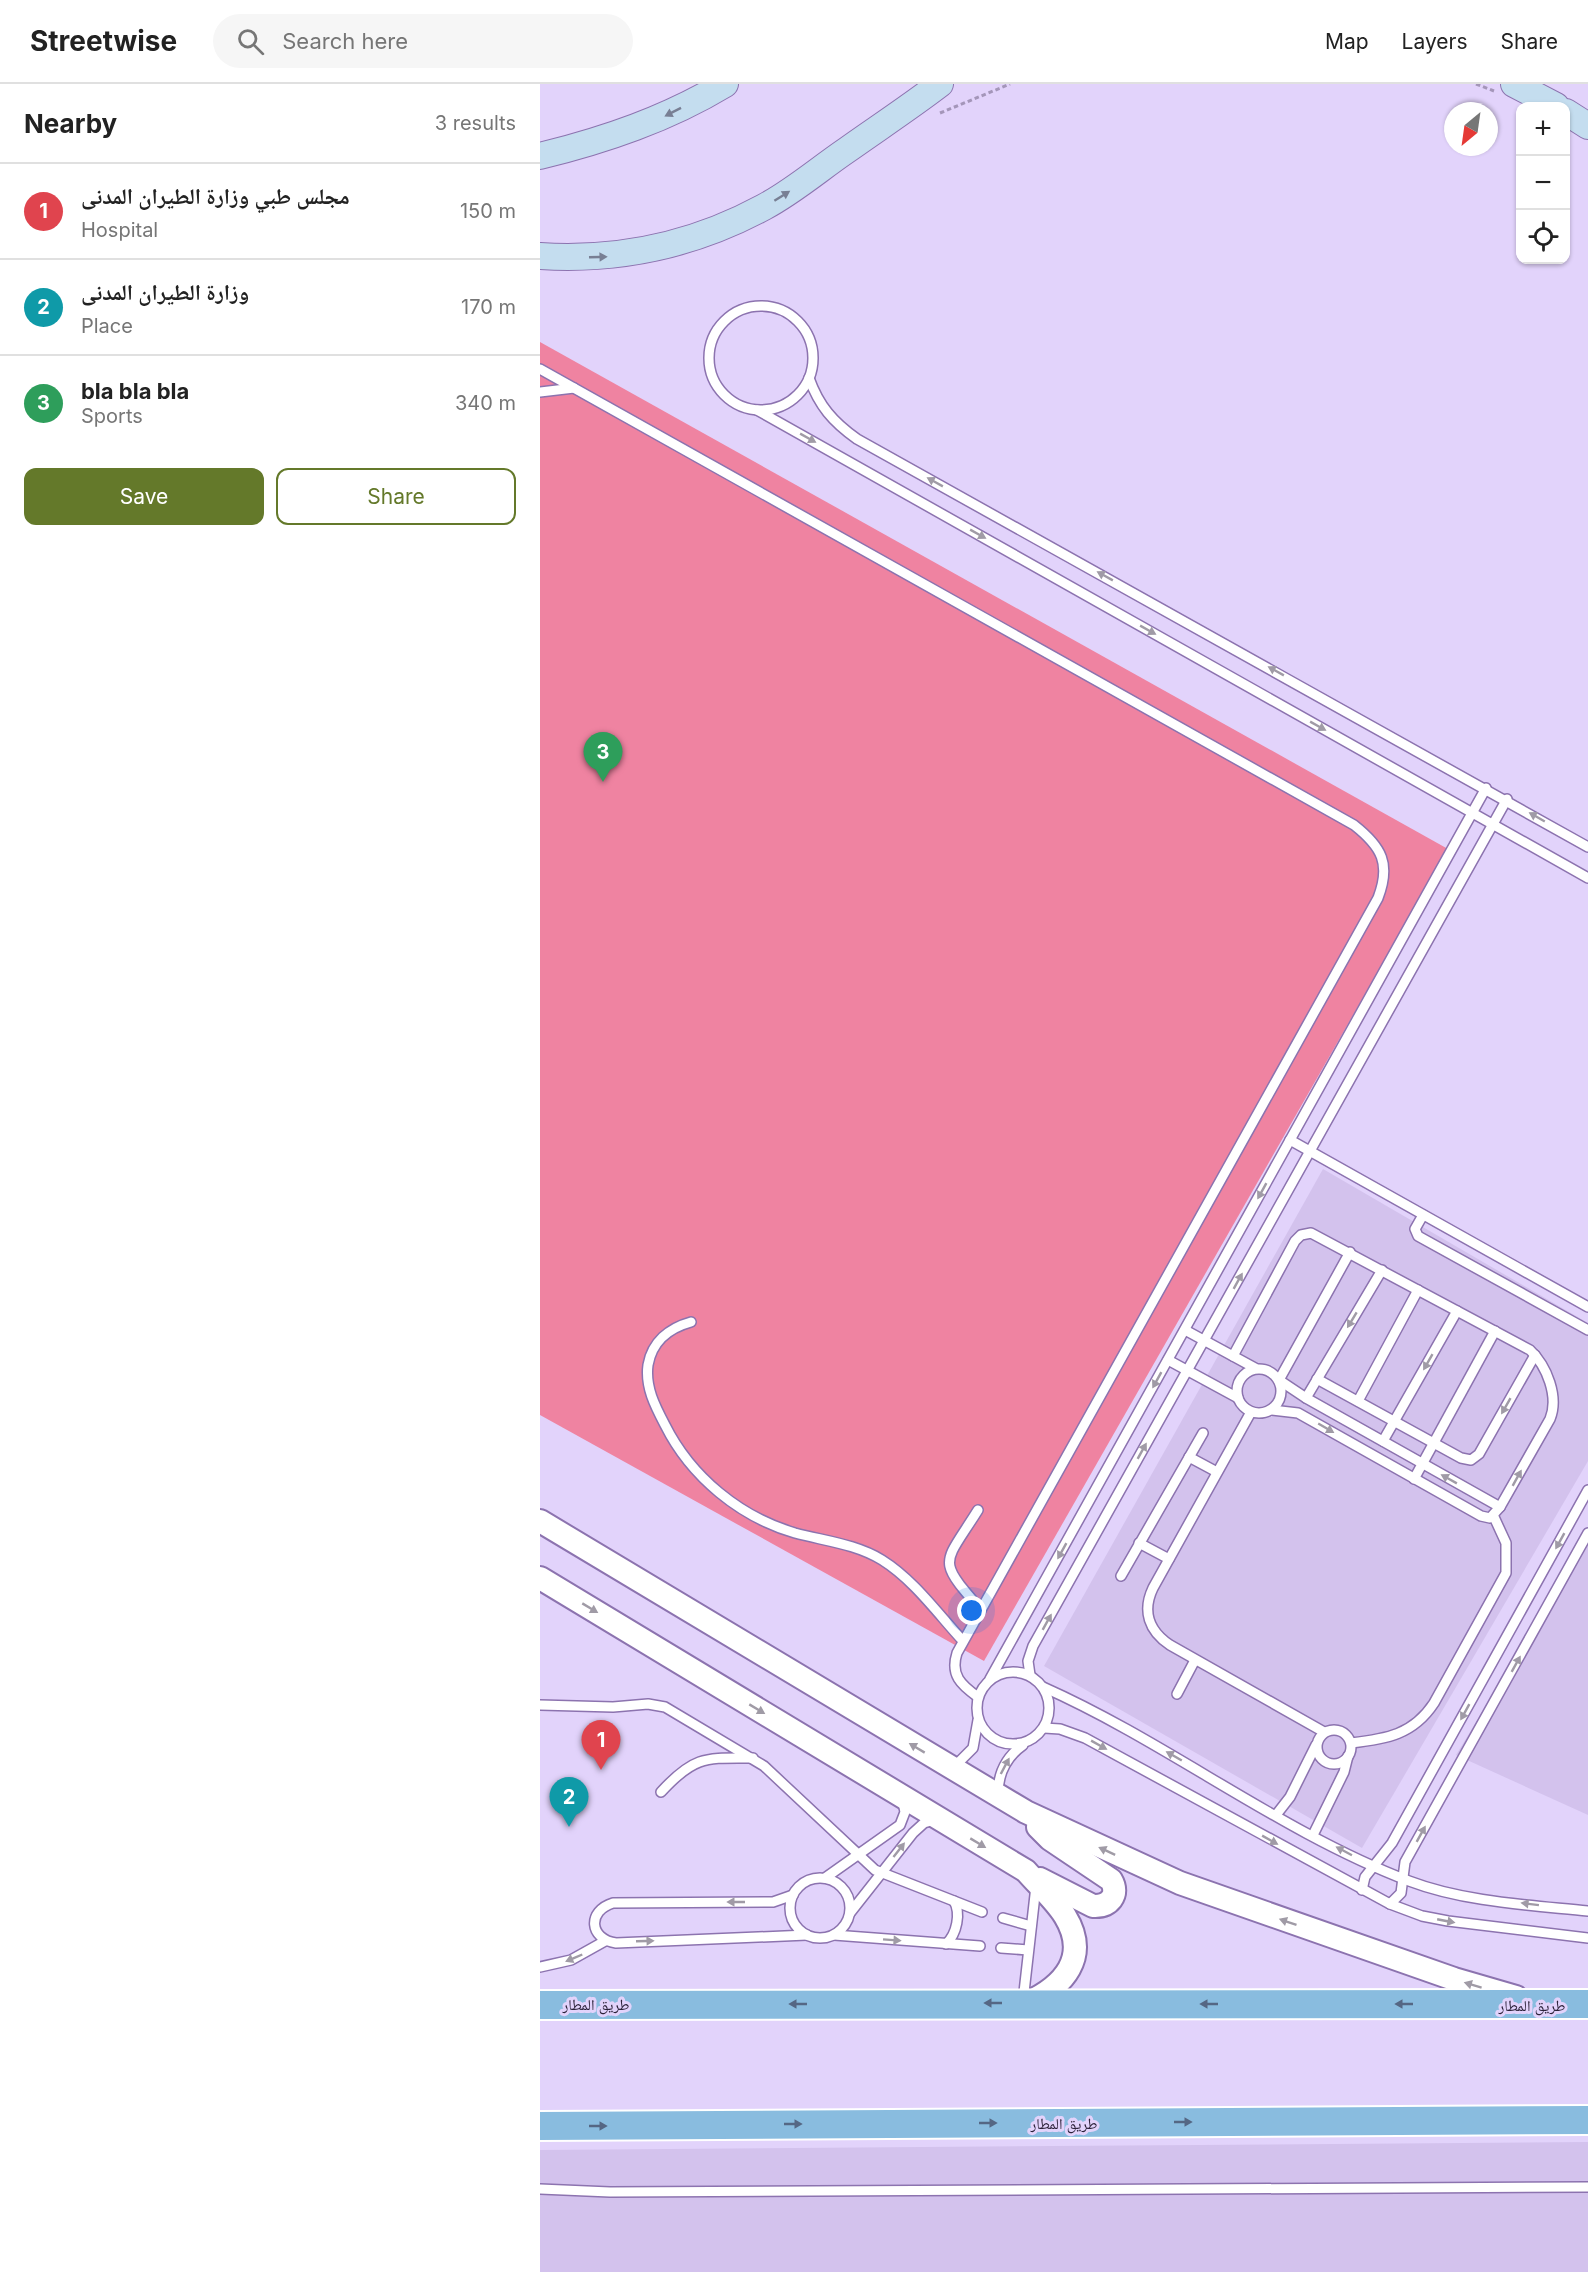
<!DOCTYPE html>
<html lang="en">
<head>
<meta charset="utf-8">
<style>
  body { margin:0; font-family:Inter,"Noto Naskh Arabic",sans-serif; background:#f6f6f6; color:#222 }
  .controls { position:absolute; right:18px; top:18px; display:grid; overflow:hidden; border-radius:12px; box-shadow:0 2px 4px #0004 }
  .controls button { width:54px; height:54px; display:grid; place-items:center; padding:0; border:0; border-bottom:2px solid #e0e0e0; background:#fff; color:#222; font:30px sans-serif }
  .compass { position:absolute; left:904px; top:18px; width:54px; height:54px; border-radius:50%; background:#fff; box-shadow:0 2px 4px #0004; rotate:209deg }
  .you { position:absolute; left:432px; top:1527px; width:21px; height:21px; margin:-15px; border:4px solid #fff; border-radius:50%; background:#1a73e8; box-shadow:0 0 0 9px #1a73e833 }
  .badge { display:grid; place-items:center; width:39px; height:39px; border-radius:50%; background:#64792a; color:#fff; font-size:20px; font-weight:700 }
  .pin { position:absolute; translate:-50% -50px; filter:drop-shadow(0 2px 3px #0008) }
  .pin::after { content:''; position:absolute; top:32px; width:21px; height:18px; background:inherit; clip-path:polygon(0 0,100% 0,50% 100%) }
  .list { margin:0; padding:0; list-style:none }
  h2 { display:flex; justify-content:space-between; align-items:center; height:78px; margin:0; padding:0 24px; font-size:26px }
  h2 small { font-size:20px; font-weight:400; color:#767676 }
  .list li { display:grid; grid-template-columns:39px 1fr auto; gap:18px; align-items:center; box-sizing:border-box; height:96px; padding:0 24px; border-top:2px solid #e0e0e0 }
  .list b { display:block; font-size:22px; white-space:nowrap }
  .list p { margin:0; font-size:20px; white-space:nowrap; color:#767676 }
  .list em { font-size:20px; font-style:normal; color:#767676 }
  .actions { display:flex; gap:12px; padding:18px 24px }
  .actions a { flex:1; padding:14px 0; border:2px solid #64792a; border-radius:12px; text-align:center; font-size:21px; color:#64792a }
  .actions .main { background:#64792a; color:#fff }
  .icon { flex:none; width:33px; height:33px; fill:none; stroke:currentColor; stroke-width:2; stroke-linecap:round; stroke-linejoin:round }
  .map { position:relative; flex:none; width:1048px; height:2188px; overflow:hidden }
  header { display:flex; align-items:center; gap:36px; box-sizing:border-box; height:84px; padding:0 30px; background:#fff; border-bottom:2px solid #e0e0e0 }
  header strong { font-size:28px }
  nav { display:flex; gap:33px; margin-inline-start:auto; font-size:21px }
  .search { width:420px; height:54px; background:#f6f6f6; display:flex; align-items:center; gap:15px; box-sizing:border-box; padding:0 21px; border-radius:33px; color:#767676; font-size:22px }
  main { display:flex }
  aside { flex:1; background:#fff }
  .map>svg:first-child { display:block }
  .built { fill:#d3c2ed }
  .green { fill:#ef83a1 }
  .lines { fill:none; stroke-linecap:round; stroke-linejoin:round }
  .service-casing { stroke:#8c73af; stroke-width:12 }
  .tertiary-casing { stroke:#8c73af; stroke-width:26 }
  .secondary-casing { stroke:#8c73af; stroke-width:28 }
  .primary-casing { stroke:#fff; stroke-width:32 }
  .path { stroke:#a496b9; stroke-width:3; stroke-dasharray:4.5 3; stroke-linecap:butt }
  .service { stroke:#fff; stroke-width:9 }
  .tertiary { stroke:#fff; stroke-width:22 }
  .secondary { stroke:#c4ddef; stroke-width:26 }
  .primary { stroke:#89bcdf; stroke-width:28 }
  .oneway { fill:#787f94 }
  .oneway2 { fill:#a09ba6 }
  .oneway3 { fill:#556784 }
  .labels { text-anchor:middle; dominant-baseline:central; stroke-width:6; stroke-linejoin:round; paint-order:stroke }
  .street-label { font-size:15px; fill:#2b2139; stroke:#e2d3fb }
</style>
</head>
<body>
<header>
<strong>Streetwise</strong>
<div class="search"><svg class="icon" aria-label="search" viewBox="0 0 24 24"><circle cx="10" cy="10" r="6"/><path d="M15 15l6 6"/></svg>Search here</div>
<nav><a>Map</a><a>Layers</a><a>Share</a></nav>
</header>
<main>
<aside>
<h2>Nearby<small>3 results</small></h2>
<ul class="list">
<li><span class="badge" style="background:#e0444e">1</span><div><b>مجلس طبي وزارة الطيران المدنى</b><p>Hospital</p></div><em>150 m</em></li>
<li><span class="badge" style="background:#0f9aa8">2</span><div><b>وزارة الطيران المدنى</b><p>Place</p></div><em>170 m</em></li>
<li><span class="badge" style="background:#2e9e5b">3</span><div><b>bla bla bla</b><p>Sports</p></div><em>340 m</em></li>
</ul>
<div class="actions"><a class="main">Save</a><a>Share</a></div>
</aside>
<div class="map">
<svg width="1048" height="2188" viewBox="0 0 1048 2188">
  <rect width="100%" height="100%" fill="#e2d3fb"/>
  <g class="built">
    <polygon points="783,1085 1048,1239 1048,1377 822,1764 504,1582"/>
    <polygon points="1048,1454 1048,1731 916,1671"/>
    <polygon points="1048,2058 1048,2188 0,2188 0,2066"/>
  </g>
  <polygon class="green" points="0,258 908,765 444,1577 0,1331"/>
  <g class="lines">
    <defs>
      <g id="service">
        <circle cx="221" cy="274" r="52"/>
        <path d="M 0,285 L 814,741 C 842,763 851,780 838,814 L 417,1569 C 410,1591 421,1601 438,1613"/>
        <path d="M 269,294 C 279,322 293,338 317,355 L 1048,763"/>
        <polyline points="0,308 34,304"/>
        <polyline points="217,326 1048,794"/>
        <polyline points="750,1056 1048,1223"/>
        <polyline points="883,1131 875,1145 878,1152 1048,1246"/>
        <polyline points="810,1168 739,1296 766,1314 960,1423"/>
        <path d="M 151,1238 C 129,1244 112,1258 108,1281 C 105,1303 115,1322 125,1341 C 151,1393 200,1433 255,1449 C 285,1457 316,1460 342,1476 C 374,1496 398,1530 423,1557"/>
        <polyline points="645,1246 715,1284"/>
        <path d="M 693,1272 L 755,1157 L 761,1151 L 771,1149 L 990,1266 C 1007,1282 1019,1313 1010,1335 L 960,1423 L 950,1434 L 941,1432 L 758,1329 L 732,1326"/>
        <polyline points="628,1276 698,1314"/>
        <circle cx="719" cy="1307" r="22"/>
        <polyline points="777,1295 921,1374 931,1376 939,1370 995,1271"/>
        <polyline points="766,1314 842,1186"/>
        <polyline points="818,1317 878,1206"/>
        <path d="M 711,1328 L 613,1504 C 602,1527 609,1547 630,1561 L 784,1648"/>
        <polyline points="843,1357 917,1227"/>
        <polyline points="649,1373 677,1388"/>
        <polyline points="874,1395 955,1247"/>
        <path d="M 438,1426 C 403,1482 396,1474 441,1526"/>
        <polyline points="599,1459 629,1475"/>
        <polyline points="581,1492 663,1349"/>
        <circle cx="473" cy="1624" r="36"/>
        <polyline points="490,1591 488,1577 493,1562 967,715"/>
        <polyline points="450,1595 946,704"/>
        <path d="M 503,1603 C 629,1659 740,1748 869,1797 C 924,1818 990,1821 1048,1827"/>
        <polyline points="637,1610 655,1576"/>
        <polyline points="0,1621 73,1623 108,1620 125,1623 224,1682 335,1786 442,1828"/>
        <polyline points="504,1644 520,1645 545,1654 850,1820 882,1832 908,1837 1048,1854"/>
        <circle cx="794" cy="1663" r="17"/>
        <path d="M 811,1659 C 846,1655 873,1651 894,1619 L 966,1489 L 966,1459 L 954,1433"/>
        <polyline points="414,1683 433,1664 438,1636"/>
        <path d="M 121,1708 C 155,1671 166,1674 213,1674"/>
        <path d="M 458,1710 C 458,1689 466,1673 483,1661"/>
        <polyline points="736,1731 750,1713 776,1661"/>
        <polyline points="773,1751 804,1688 808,1672"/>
        <circle cx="280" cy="1824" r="30"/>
        <polyline points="285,1794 360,1741 365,1728 363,1718"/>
        <polyline points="822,1806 825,1793 852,1759 1048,1406"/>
        <path d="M 253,1811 L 233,1818 L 73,1819 C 47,1827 49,1855 76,1859 L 267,1851"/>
        <polyline points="850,1820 861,1809 865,1778 1048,1449"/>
        <polyline points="310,1829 373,1749 384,1739 394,1736"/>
        <polyline points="463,1834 491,1842"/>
        <polyline points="294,1851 440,1862"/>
        <path d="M 406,1860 C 417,1850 421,1829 414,1817"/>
        <polyline points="461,1864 488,1866"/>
        <polyline points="0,1883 31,1876 65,1857"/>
        <polyline points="483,1917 496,1802"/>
        <polyline points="0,2105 70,2108 1048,2103"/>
      </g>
      <g id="tertiary">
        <polyline points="0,1437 486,1728 640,1799 914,1895 976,1913"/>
        <path d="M 0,1494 L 486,1787 C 499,1802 515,1816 525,1832 C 550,1873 524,1902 487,1919"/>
        <path d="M 498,1743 L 510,1755 L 571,1796 C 580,1811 569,1823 553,1822 L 500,1795"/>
      </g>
      <g id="secondary">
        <polyline points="974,0 1016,22"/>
        <polyline points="1026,28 1048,42"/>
        <path d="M 0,72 C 65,56 127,35 185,0"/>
        <path d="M 0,172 C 80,177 154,161 224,123 C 254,107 279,85 307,66 C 338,44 370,23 400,0"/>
      </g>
      <g id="primary">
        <polyline points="0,1921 1048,1920"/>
        <polyline points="0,2042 1048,2036"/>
      </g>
    </defs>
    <use href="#service" class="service-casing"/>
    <use href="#tertiary" class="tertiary-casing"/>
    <use href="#secondary" class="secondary-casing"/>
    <use href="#primary" class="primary-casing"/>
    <g class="path">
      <polyline points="936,0 954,7"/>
      <polyline points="400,29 470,0"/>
    </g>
    <use href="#service" class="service"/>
    <use href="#tertiary" class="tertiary"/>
    <use href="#secondary" class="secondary"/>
    <use href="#primary" class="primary"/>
  </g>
  <defs><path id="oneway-solid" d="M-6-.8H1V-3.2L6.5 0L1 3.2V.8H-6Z" transform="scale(1.5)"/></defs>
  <g class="oneway">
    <use href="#oneway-solid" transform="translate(133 28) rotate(153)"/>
    <use href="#oneway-solid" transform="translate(242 112) rotate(-32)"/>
    <use href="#oneway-solid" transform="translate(58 173) rotate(-2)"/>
  </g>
  <g class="oneway2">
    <use href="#oneway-solid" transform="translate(268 354) rotate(29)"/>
    <use href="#oneway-solid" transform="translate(395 398) rotate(-151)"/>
    <use href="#oneway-solid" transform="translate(438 450) rotate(29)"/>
    <use href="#oneway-solid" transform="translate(565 492) rotate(-151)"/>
    <use href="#oneway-solid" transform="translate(608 546) rotate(29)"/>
    <use href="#oneway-solid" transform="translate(736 587) rotate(-151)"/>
    <use href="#oneway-solid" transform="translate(778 642) rotate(29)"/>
    <use href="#oneway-solid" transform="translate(997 733) rotate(-150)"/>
    <use href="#oneway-solid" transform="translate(722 1107) rotate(119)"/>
    <use href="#oneway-solid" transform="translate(698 1197) rotate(-61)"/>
    <use href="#oneway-solid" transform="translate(812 1236) rotate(121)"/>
    <use href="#oneway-solid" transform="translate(888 1278) rotate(120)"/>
    <use href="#oneway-solid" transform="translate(617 1296) rotate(119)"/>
    <use href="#oneway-solid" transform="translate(966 1322) rotate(120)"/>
    <use href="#oneway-solid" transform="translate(786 1344) rotate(30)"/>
    <use href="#oneway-solid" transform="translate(602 1367) rotate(-61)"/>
    <use href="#oneway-solid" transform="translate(977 1394) rotate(-61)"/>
    <use href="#oneway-solid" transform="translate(909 1395) rotate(-151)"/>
    <use href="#oneway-solid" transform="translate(1020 1457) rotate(119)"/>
    <use href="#oneway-solid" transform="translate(522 1467) rotate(119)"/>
    <use href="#oneway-solid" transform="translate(50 1524) rotate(31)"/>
    <use href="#oneway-solid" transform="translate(507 1538) rotate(-61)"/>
    <use href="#oneway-solid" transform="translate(976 1580) rotate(-61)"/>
    <use href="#oneway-solid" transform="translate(217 1625) rotate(31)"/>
    <use href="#oneway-solid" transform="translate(925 1628) rotate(119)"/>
    <use href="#oneway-solid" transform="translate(559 1661) rotate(29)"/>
    <use href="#oneway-solid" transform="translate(377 1664) rotate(-149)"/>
    <use href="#oneway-solid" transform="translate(634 1672) rotate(-150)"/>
    <use href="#oneway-solid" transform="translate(465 1682) rotate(-62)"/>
    <use href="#oneway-solid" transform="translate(881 1750) rotate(-61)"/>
    <use href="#oneway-solid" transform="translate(730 1756) rotate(29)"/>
    <use href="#oneway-solid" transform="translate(438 1759) rotate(31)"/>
    <use href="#oneway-solid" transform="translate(359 1766) rotate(-52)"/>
    <use href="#oneway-solid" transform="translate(567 1767) rotate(-155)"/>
    <use href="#oneway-solid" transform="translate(804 1767) rotate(-152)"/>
    <use href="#oneway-solid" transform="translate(196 1818) rotate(-180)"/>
    <use href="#oneway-solid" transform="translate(990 1820) rotate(-173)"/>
    <use href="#oneway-solid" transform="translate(906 1837) rotate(11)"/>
    <use href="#oneway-solid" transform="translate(748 1838) rotate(-161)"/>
    <use href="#oneway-solid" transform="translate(352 1856) rotate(4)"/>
    <use href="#oneway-solid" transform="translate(105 1857) rotate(-2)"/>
    <use href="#oneway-solid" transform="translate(34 1874) rotate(157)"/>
    <use href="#oneway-solid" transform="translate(933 1901) rotate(-163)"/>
  </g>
  <g class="oneway3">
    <use href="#oneway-solid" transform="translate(453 1919) rotate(180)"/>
    <use href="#oneway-solid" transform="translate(258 1920) rotate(180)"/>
    <use href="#oneway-solid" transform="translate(669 1920) rotate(-180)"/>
    <use href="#oneway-solid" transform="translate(864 1920) rotate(-180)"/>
    <use href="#oneway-solid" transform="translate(643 2038)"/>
    <use href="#oneway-solid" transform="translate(448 2039)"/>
    <use href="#oneway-solid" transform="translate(253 2040)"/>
    <use href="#oneway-solid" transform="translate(58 2042)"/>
  </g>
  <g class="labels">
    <g class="street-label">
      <text x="56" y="1920">طريق المطار</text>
      <text x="992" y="1921">طريق المطار</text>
      <text x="524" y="2039">طريق المطار</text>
    </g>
  </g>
</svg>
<div class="controls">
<button>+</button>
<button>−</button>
<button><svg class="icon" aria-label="locate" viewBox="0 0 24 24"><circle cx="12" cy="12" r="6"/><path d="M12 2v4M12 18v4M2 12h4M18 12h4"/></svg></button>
</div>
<svg class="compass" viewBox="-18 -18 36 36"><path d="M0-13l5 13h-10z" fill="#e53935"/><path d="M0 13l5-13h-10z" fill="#767676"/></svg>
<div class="you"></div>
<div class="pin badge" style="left:61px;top:1686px;background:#e0444e">1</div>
<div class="pin badge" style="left:29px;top:1743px;background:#0f9aa8">2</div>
<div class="pin badge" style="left:63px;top:698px;background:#2e9e5b">3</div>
</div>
</main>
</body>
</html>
